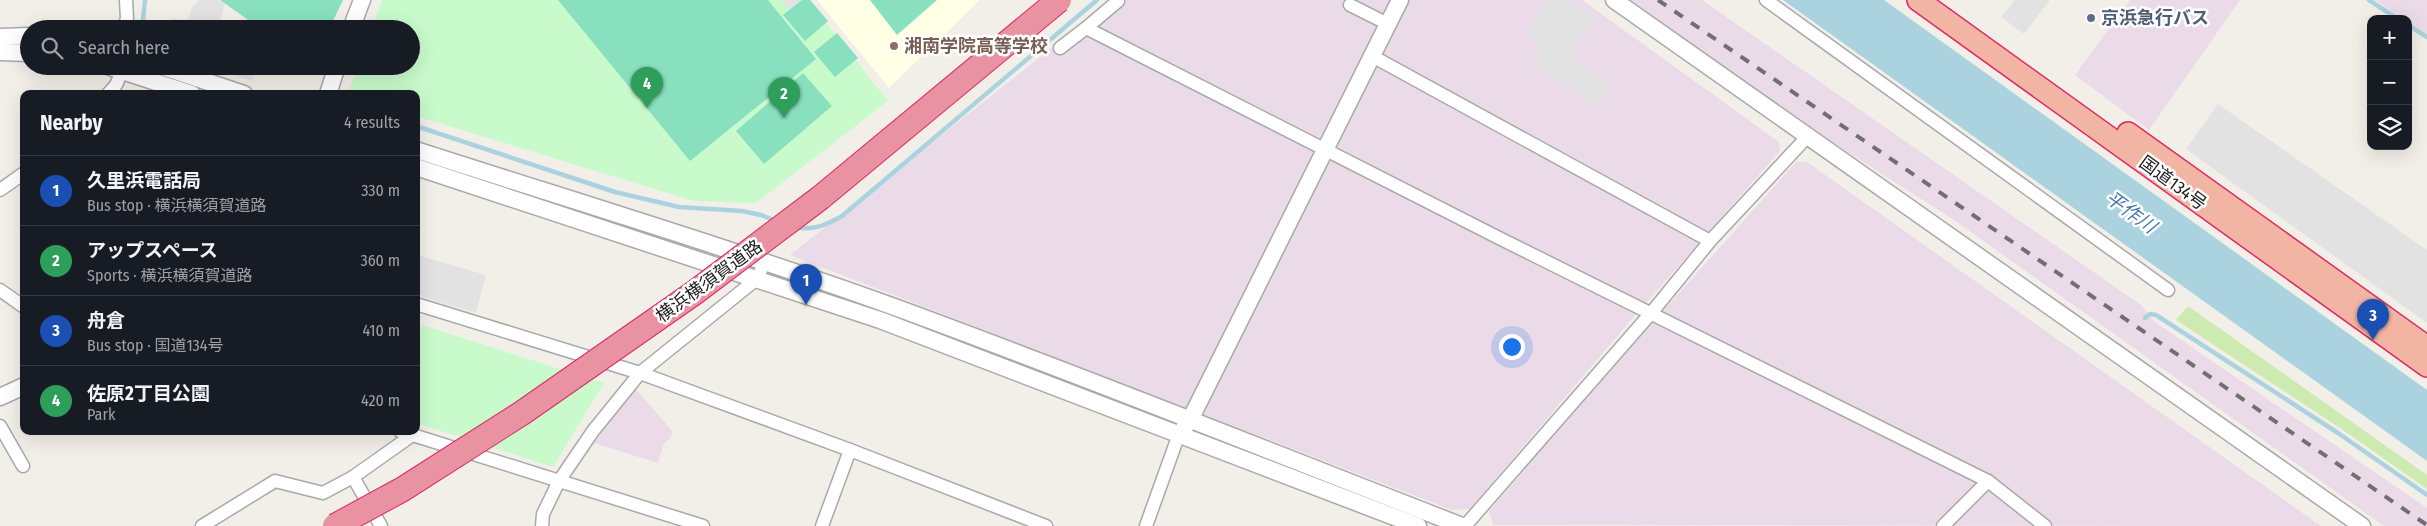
<!DOCTYPE html>
<html lang="en">
<head>
<meta charset="utf-8">
<style>
  body { margin:0; font-family:"Fira Sans Condensed","Noto Sans JP",sans-serif; background:#242831; color:#f1f3f6 }
  .controls { position:absolute; right:15px; top:15px; display:grid; overflow:hidden; border-radius:10px; box-shadow:0 5px 20px #0002 }
  .controls button { width:45px; height:45px; display:grid; place-items:center; padding:0; border:0; border-bottom:1px solid #363941; background:#171b24; color:#f1f3f6; font:25px sans-serif }
  .you { position:absolute; left:1511px; top:346px; width:18px; height:18px; margin:-12px; border:4px solid #fff; border-radius:50%; background:#1a73e8; box-shadow:0 0 0 8px #1a73e833 }
  .badge { display:grid; place-items:center; width:32px; height:32px; border-radius:50%; background:#7c3aed; color:#fff; font-size:16px; font-weight:700 }
  .pin { position:absolute; translate:-50% -41px; filter:drop-shadow(0 1px 2px #0008) }
  .pin::after { content:''; position:absolute; top:26px; width:18px; height:15px; background:inherit; clip-path:polygon(0 0,100% 0,50% 100%) }
  .list { margin:0; padding:0; list-style:none }
  h2 { display:flex; justify-content:space-between; align-items:center; height:65px; margin:0; padding:0 20px; font-size:21px }
  h2 small { font-size:16px; font-weight:400; color:#9ea1a6 }
  .list li { display:grid; grid-template-columns:32px 1fr auto; gap:15px; align-items:center; box-sizing:border-box; height:70px; padding:0 20px; border-top:1px solid #363941 }
  .list b { display:block; font-size:19px; white-space:nowrap }
  .list p { margin:0; font-size:16px; white-space:nowrap; color:#9ea1a6 }
  .list em { font-size:16px; font-style:normal; color:#9ea1a6 }
  .icon { flex:none; width:28px; height:28px; fill:none; stroke:currentColor; stroke-width:2; stroke-linecap:round; stroke-linejoin:round }
  .map { position:relative; flex:none; width:2427px; height:526px; overflow:hidden }
  .search { position:absolute; background:#171b24; box-shadow:0 5px 20px #0002; left:20px; top:20px; width:400px; height:55px; display:flex; align-items:center; gap:12px; box-sizing:border-box; padding:0 18px; border-radius:28px; color:#9ea1a6; font-size:19px }
  .panel { position:absolute; background:#171b24; box-shadow:0 5px 20px #0002; left:20px; top:90px; width:400px; height:345px; border-radius:10px }
  .map>svg:first-child { display:block }
  .industrial { fill:#ebdbe8 }
  .education { fill:#ffffe5 }
  .grass { fill:#cdebb0 }
  .park { fill:#c8facc }
  .pitch { fill:#88e0be }
  .parking { fill:#e2e2e2 }
  .water { fill:#aad3df }
  .lines { fill:none; stroke-linecap:round; stroke-linejoin:round }
  .stream { stroke:#aad3df; stroke-width:4.5 }
  .minor-casing { stroke:#a9a9a9; stroke-width:15 }
  .tertiary-casing { stroke:#a9a9a9; stroke-width:19 }
  .trunk-casing { stroke:#dc2a67; stroke-width:24 }
  .minor { stroke:#fff; stroke-width:12 }
  .tertiary { stroke:#fff; stroke-width:16 }
  .trunk { stroke:#f2b4a3; stroke-width:21 }
  .rail { stroke:#707070; stroke-width:4; stroke-dasharray:10 10; stroke-linecap:butt }
  .motorway-bridge-casing { stroke:#dc2a67; stroke-width:26; stroke-linecap:butt }
  .motorway-bridge { stroke:#e892a2; stroke-width:24 }
  .service-dot { fill:#5c6f8a; stroke:#fff; stroke-width:2 }
  .education-dot { fill:#8d6e63; stroke:#fff; stroke-width:2 }
  .labels { text-anchor:middle; dominant-baseline:central; stroke-width:5; stroke-linejoin:round; paint-order:stroke }
  .service-label { font-size:18px; font-weight:bold; fill:#4e5e75; stroke:#fff; text-anchor:start }
  .education-label { font-size:18px; font-weight:bold; fill:#785e54; stroke:#fff; text-anchor:start }
  .street-label { font-size:18px; fill:#222; stroke:#fff }
  .water-label { font-size:19px; font-style:italic; fill:#4a7aab; stroke:#fff }
</style>
</head>
<body>
<div class="map">
<svg width="2427" height="526" viewBox="0 0 2427 526">
  <rect width="100%" height="100%" fill="#f2efe9"/>
  <g class="industrial">
    <polygon points="1112,0 1582,0 1779,142 1780,151 1631,320 1470,509 1452,510 790,255"/>
    <polygon points="1631,0 1702,0 2141,305 2155,322 2427,508 2427,526 2384,526 1954,220 1821,135"/>
    <polygon points="2130,0 2240,0 2149,130 2075,75"/>
    <polygon points="2375,0 2427,0 2427,34 2408,22 2408,19 2404,19"/>
    <polygon points="1796,162 1807,162 2321,526 1493,525 1489,511 1647,329"/>
    <polygon points="635,388 673,432 670,438 663,445 658,463 594,443"/>
  </g>
  <polygon class="education" points="817,0 980,0 889,88"/>
  <polygon class="grass" points="2188,306 2427,475 2427,489 2343,430 2176,320"/>
  <g class="park">
    <polygon points="382,0 808,0 888,101 756,203 694,201 416,116 416,94 348,94 358,66 411,66 411,29 371,29"/>
    <polygon points="422,325 604,383 553,467 416,423 416,345"/>
  </g>
  <g class="pitch">
    <polygon points="220,0 343,0 329,29 261,29"/>
    <polygon points="558,0 768,0 816,59 690,161"/>
    <polygon points="802,0 810,0 828,21 805,41 783,15"/>
    <polygon points="870,0 937,0 897,35"/>
    <polygon points="837,33 858,58 835,77 814,52"/>
    <polygon points="803,73 832,106 764,164 736,131"/>
  </g>
  <g class="parking">
    <polygon points="199,0 218,0 225,4 217,29 168,29 172,18 187,22 192,8"/>
    <polygon points="781,0 801,0 789,10"/>
    <polygon points="1546,0 1570,0 1595,15 1569,57 1609,82 1596,105 1532,65 1543,46 1525,35"/>
    <polygon points="2015,0 2050,0 2024,34 2001,17"/>
    <polygon points="209,66 256,66 252,81"/>
    <polygon points="2218,104 2427,250 2427,323 2186,149"/>
    <polygon points="420,256 486,275 476,313 416,295 416,268"/>
  </g>
  <polygon class="water" points="1783,0 1884,0 2427,390 2427,461"/>
  <g class="lines">
    <g class="stream">
      <polyline points="2369,0 2398,19"/>
      <polyline points="2408,25 2427,37"/>
      <polyline points="142,29 145,0"/>
      <polyline points="416,126 615,192 679,207 742,211 761,215 776,221"/>
      <path d="M 795,227 C 813,231 826,225 842,216 L 1097,0"/>
      <polyline points="2145,318 2150,314 2156,315 2338,433 2427,495"/>
    </g>
    <defs>
      <g id="minor">
        <polyline points="1766,0 2168,290"/>
        <polyline points="1118,1 1086,28 1501,239 1988,481 2045,526"/>
        <polyline points="1350,5 1388,24"/>
        <polyline points="123,29 127,19 126,0"/>
        <polyline points="1060,48 1086,28"/>
        <polyline points="1372,56 1710,241"/>
        <polyline points="108,94 116,85 124,66"/>
        <polyline points="0,190 24,173"/>
        <polyline points="0,290 24,307"/>
        <polyline points="416,304 640,373 850,450 1046,526"/>
        <polyline points="0,426 23,466"/>
        <polyline points="400,431 703,526"/>
        <polyline points="353,477 381,526"/>
        <polyline points="202,526 275,481 323,493 353,477 411,436"/>
        <polyline points="542,526 543,514 559,481 593,431 640,373 758,278 764,262"/>
        <polyline points="822,526 850,450"/>
        <polyline points="1146,526 1179,434"/>
        <polyline points="1465,526 1652,312 1710,241 1807,137"/>
        <polyline points="1943,526 1988,481"/>
      </g>
      <g id="tertiary">
        <polyline points="1614,0 2362,526"/>
        <polyline points="351,29 362,0"/>
        <polyline points="0,37 29,36"/>
        <polyline points="0,52 29,53"/>
        <polyline points="107,66 192,94"/>
        <polyline points="160,66 244,94"/>
        <polyline points="328,94 337,66"/>
        <path d="M 416,150 C 574,201 733,249 889,305 C 1081,375 1271,452 1462,526"/>
        <polyline points="416,167 880,320 1418,526"/>
        <polyline points="0,397 24,386"/>
        <polyline points="1184,428 1190,420 1400,0"/>
      </g>
      <g id="trunk">
        <polyline points="1918,0 2427,366"/>
        <polyline points="2128,133 2427,347"/>
      </g>
    </defs>
    <use href="#minor" class="minor-casing"/>
    <use href="#tertiary" class="tertiary-casing"/>
    <use href="#trunk" class="trunk-casing"/>
    <use href="#minor" class="minor"/>
    <use href="#tertiary" class="tertiary"/>
    <use href="#trunk" class="trunk"/>
    <polyline class="rail" points="1658,0 2427,525"/>
    <defs>
      <polyline id="motorway-bridge" points="335,526 403,489 522,413 694,293 820,198 1059,0"/>
    </defs>
    <use href="#motorway-bridge" class="motorway-bridge-casing"/>
    <use href="#motorway-bridge" class="motorway-bridge"/>
  </g>
  <circle class="service-dot" cx="2091" cy="18" r="5"/>
  <circle class="education-dot" cx="894" cy="46" r="5"/>
  <g class="labels">
    <g class="service-label">
      <text x="2101" y="18">京浜急行バス</text>
    </g>
    <g class="education-label">
      <text x="904" y="46">湘南学院高等学校</text>
    </g>
    <g class="street-label">
      <text transform="translate(2173 183) rotate(36)">国道134号</text>
      <text transform="translate(709 281) rotate(-36)">横浜横須賀道路</text>
    </g>
    <g class="water-label">
      <text transform="translate(2131 212) rotate(36)">平作川</text>
    </g>
  </g>
</svg>
<div class="controls">
<button>+</button>
<button>−</button>
<button><svg class="icon" aria-label="layers" viewBox="0 0 24 24"><path d="M12 4l9 5-9 5-9-5zM3 14l9 5 9-5"/></svg></button>
</div>
<div class="you"></div>
<div class="pin badge" style="left:806px;top:305px;background:#1a4fb4">1</div>
<div class="pin badge" style="left:784px;top:118px;background:#2e9e5b">2</div>
<div class="pin badge" style="left:2373px;top:340px;background:#1a4fb4">3</div>
<div class="pin badge" style="left:647px;top:108px;background:#2e9e5b">4</div>
<div class="search"><svg class="icon" aria-label="search" viewBox="0 0 24 24"><circle cx="10" cy="10" r="6"/><path d="M15 15l6 6"/></svg>Search here</div>
<section class="panel">
<h2>Nearby<small>4 results</small></h2>
<ul class="list">
<li><span class="badge" style="background:#1a4fb4">1</span><div><b>久里浜電話局</b><p>Bus stop · 横浜横須賀道路</p></div><em>330 m</em></li>
<li><span class="badge" style="background:#2e9e5b">2</span><div><b>アップスペース</b><p>Sports · 横浜横須賀道路</p></div><em>360 m</em></li>
<li><span class="badge" style="background:#1a4fb4">3</span><div><b>舟倉</b><p>Bus stop · 国道134号</p></div><em>410 m</em></li>
<li><span class="badge" style="background:#2e9e5b">4</span><div><b>佐原2丁目公園</b><p>Park</p></div><em>420 m</em></li>
</ul>
</section>
</div>
</body>
</html>
